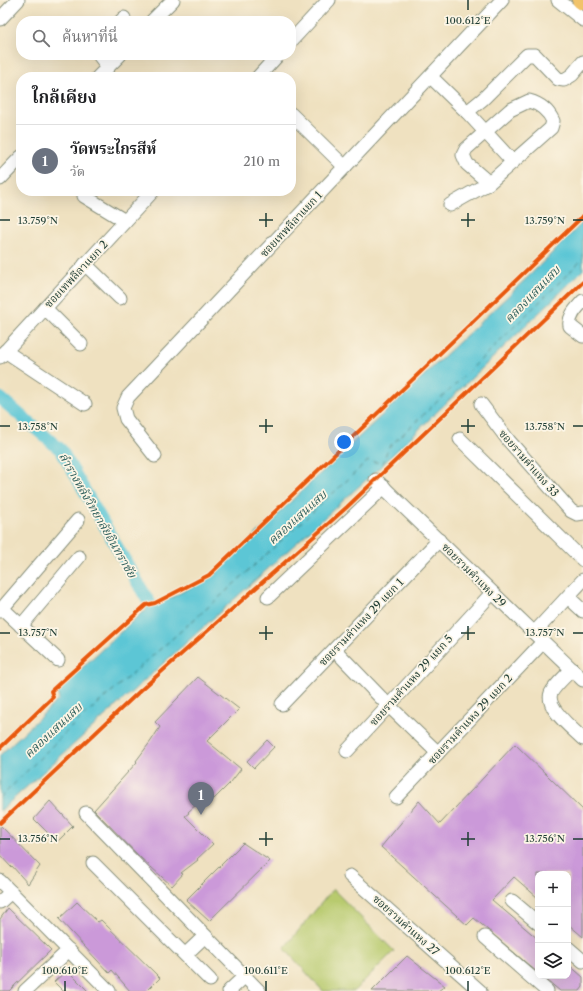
<!DOCTYPE html>
<html lang="th">
<head>
<meta charset="utf-8">
<style>
  body { margin:0; font-family:"Libre Caslon Text","Noto Serif Thai",serif; background:#f6f6f6; color:#202124 }
  .controls { position:absolute; right:12px; bottom:12px; display:grid; overflow:hidden; border-radius:8px; box-shadow:0 4px 16px #0002 }
  .controls button { width:36px; height:36px; display:grid; place-items:center; padding:0; border:0; border-bottom:1px solid #e0e0e0; background:#fff; color:#202124; font:20px sans-serif }
  .you { position:absolute; left:344px; top:442px; width:14px; height:14px; margin:-10px; border:3px solid #fff; border-radius:50%; background:#1a73e8; box-shadow:0 0 0 6px #1a73e833 }
  .badge { display:grid; place-items:center; width:26px; height:26px; border-radius:50%; background:#c8321e; color:#fff; font-size:13px; font-weight:700 }
  .pin { position:absolute; translate:-50% -33px; filter:drop-shadow(0 1px 2px #0008) }
  .pin::after { content:''; position:absolute; top:21px; width:14px; height:12px; background:inherit; clip-path:polygon(0 0,100% 0,50% 100%) }
  .list { margin:0; padding:0; list-style:none }
  h2 { display:flex; justify-content:space-between; align-items:center; height:52px; margin:0; padding:0 16px; font-size:17px }
  h2 small { font-size:13px; font-weight:400; color:#757577 }
  .list li { display:grid; grid-template-columns:26px 1fr auto; gap:12px; align-items:center; box-sizing:border-box; height:72px; padding:0 16px; border-top:1px solid #e0e0e0 }
  .list b { display:block; font-size:15px; white-space:nowrap }
  .list p { margin:0; font-size:13px; white-space:nowrap; color:#757577 }
  .list em { font-size:13px; font-style:normal; color:#757577 }
  .icon { flex:none; width:22px; height:22px; fill:none; stroke:currentColor; stroke-width:2; stroke-linecap:round; stroke-linejoin:round }
  .map { position:relative; flex:none; width:583px; height:991px; overflow:hidden }
  .search { position:absolute; background:#fff; box-shadow:0 4px 16px #0002; left:16px; top:16px; width:280px; height:44px; display:flex; align-items:center; gap:10px; box-sizing:border-box; padding:0 14px; border-radius:16px; color:#757577; font-size:15px }
  .panel { position:absolute; background:#fff; box-shadow:0 4px 16px #0002; left:16px; top:72px; width:280px; height:124px; border-radius:16px }
  .map>svg:first-child { display:block }
  .green { fill:#b8ca6e; stroke:#6c8451 }
  .water { fill:#5bc6d5; stroke:#3d8284 }
  .lines { fill:none; stroke-linecap:round; stroke-linejoin:round }
  .canal { stroke:#5bc6d5; stroke-width:13 }
  .ferry { stroke:#2e5f5c; stroke-width:1; stroke-dasharray:5 4; stroke-linecap:butt }
  .building { fill:#cb99d9 }
  .minor-casing { stroke:#878f7a; stroke-width:15 }
  .major-casing { stroke:#878f7a; stroke-width:18 }
  .minor { stroke:#fff; stroke-width:13 }
  .major { stroke:#f1c36a; stroke-width:16 }
  .cycleway-casing { stroke:#fcf5e5; stroke-width:6 }
  .cycleway { stroke:#e8590c; stroke-width:4 }
  .ticks { fill:none; stroke:#1f3d34; stroke-width:1.5 }
  .labels { text-anchor:middle; dominant-baseline:central; stroke-width:3.5; stroke-linejoin:round; paint-order:stroke }
  .street-label { font-size:11px; fill:#1f3d34; stroke:#fcf5e5 }
  .water-label { font-size:12px; font-style:italic; fill:#2e5f5c; stroke:#fcf5e5 }
  .ticks-label { font-size:10px; text-anchor:middle; fill:#1f3d34; stroke:#fcf5e5; stroke-width:3.5; stroke-linejoin:round; paint-order:stroke }
</style>
</head>
<body>
<div class="map">
<svg width="583" height="991" viewBox="0 0 583 991">
  <rect width="100%" height="100%" fill="#fcf5e5"/>
  <filter id="ink" filterUnits="userSpaceOnUse"><feTurbulence type="fractalNoise" baseFrequency=".025" numOctaves="2"/><feDisplacementMap in="SourceGraphic" scale="8" xChannelSelector="R" yChannelSelector="G"/><feConvolveMatrix kernelMatrix="1 2 1 2 8 2 1 2 1" color-interpolation-filters="sRGB"/></filter>
  <filter id="wash" filterUnits="userSpaceOnUse"><feTurbulence type="fractalNoise" baseFrequency=".012" numOctaves="4" result="noise"/><feDisplacementMap in="SourceGraphic" scale="16" xChannelSelector="R" yChannelSelector="G"/><feGaussianBlur stdDeviation="0.9" result="paint"/><feColorMatrix in="noise" values="0 0 0 0 0 0 0 0 0 0 0 0 0 0 0 0 0 1.4 0 .05"/><feComposite in="paint" operator="in"/></filter>
  <g filter="url(#wash)">
    <rect width="100%" height="100%" fill="#efe1c0"/>
    <polygon class="green" points="333,889 394,951 354,991 323,991 284,948"/>
    <polygon class="water" points="583,222 583,270 571,282 376,471 0,811 0,755 59,699 57,691 140,614 212,576 529,276"/>
    <g class="lines">
      <polyline class="canal" points="0,398 61,450 161,623"/>
      <polyline class="ferry" points="0,798 70,728 222,595 368,461 383,463 388,448 456,384 583,259"/>
    </g>
    <g id="blocks">
      <g class="building">
        <polygon points="198,677 239,709 207,741 241,769 231,782 214,799 208,794 188,812 189,813 185,816 213,844 197,859 198,860 181,873 183,874 172,886 141,858 94,810 137,762 136,761 151,741 160,727 155,722"/>
        <polygon points="267,740 274,747 254,768 247,761"/>
        <polygon points="515,744 583,810 583,937 568,924 568,874 538,874 538,898 514,877 492,900 538,939 538,973 474,918 467,925 381,847 419,801 440,824"/>
        <polygon points="50,801 73,826 57,842 34,819"/>
        <polygon points="0,825 40,866 28,884 12,866 11,867 0,855"/>
        <polygon points="243,843 270,861 209,921 186,900"/>
        <polygon points="77,902 98,922 101,920 160,978 147,991 130,991 112,970 109,973 59,919"/>
        <polygon points="8,908 51,950 9,991 0,991 0,919"/>
        <polygon points="407,956 445,986 438,991 372,991"/>
        <polygon points="568,964 583,977 583,987 580,991 560,991 542,976 568,976"/>
        <polygon points="67,970 88,991 63,991 54,982"/>
      </g>
    </g>
  </g>
  <g filter="url(#ink)">
    <use href="#blocks" fill-opacity="0" stroke="#878f7a" stroke-width="1"/>
    <g class="lines">
      <defs>
        <g id="minor">
          <polyline points="558,0 583,20"/>
          <polyline points="0,19 18,0"/>
          <polyline points="121,21 124,18"/>
          <polyline points="152,21 173,0"/>
          <polyline points="291,41 329,0"/>
          <polyline points="99,55 108,67"/>
          <polyline points="98,77 120,55"/>
          <polyline points="258,77 278,55"/>
          <polyline points="431,77 467,112 483,99 527,55 535,55 558,79 564,80 572,75 583,62"/>
          <polyline points="467,112 513,162"/>
          <polyline points="291,114 345,167"/>
          <polyline points="0,179 21,157"/>
          <polyline points="84,196 125,221"/>
          <path d="M 450,205 L 489,183 L 551,128 L 553,121 C 548,110 540,104 529,101 L 510,110 L 466,149 L 463,155 L 467,164 L 489,183"/>
          <polyline points="85,264 120,298"/>
          <path d="M 583,301 C 577,308 568,316 570,326 L 583,336"/>
          <polyline points="45,308 81,344"/>
          <polyline points="5,351 85,404"/>
          <polyline points="0,357 153,191"/>
          <polyline points="481,404 509,441 571,511 577,514 583,513"/>
          <polyline points="460,439 583,560"/>
          <polyline points="155,456 126,419 123,408 128,397 502,0"/>
          <polyline points="376,480 583,680"/>
          <polyline points="268,597 384,487"/>
          <polyline points="568,597 583,611"/>
          <polyline points="2,608 58,660"/>
          <polyline points="0,611 78,520"/>
          <polyline points="21,626 79,557"/>
          <polyline points="534,633 583,580"/>
          <polyline points="335,650 388,705 438,753"/>
          <path d="M 572,669 C 566,676 555,685 551,693 C 545,708 573,729 583,739"/>
          <polyline points="282,704 439,540"/>
          <polyline points="347,751 492,593"/>
          <polyline points="396,797 543,642"/>
          <polyline points="86,813 259,991"/>
          <polyline points="93,863 210,980"/>
          <polyline points="350,876 480,991"/>
          <polyline points="0,881 109,991"/>
          <polyline points="512,901 538,923"/>
          <polyline points="0,902 11,892"/>
          <polyline points="485,937 547,991"/>
          <polyline points="568,948 583,961"/>
          <polyline points="186,954 205,936"/>
          <polyline points="25,991 69,950"/>
          <polyline points="229,991 245,976"/>
        </g>
        <polyline id="major" points="580,0 583,2"/>
      </defs>
      <use href="#minor" class="minor-casing"/>
      <use href="#major" class="major-casing"/>
      <use href="#minor" class="minor"/>
      <use href="#major" class="major"/>
      <defs>
        <g id="cycleway">
          <polyline points="0,748 53,697 51,691 146,605 155,603 209,575 583,216"/>
          <polyline points="0,823 141,690 347,507 583,282"/>
        </g>
      </defs>
      <use href="#cycleway" class="cycleway-casing"/>
      <use href="#cycleway" class="cycleway"/>
    </g>
  </g>
  <path class="ticks" d="M 468,0 L 468,10M 266,213 L 266,227M 468,213 L 468,227M 0,220 L 10,220M 259,220 L 273,220M 461,220 L 475,220M 573,220 L 583,220M 266,419 L 266,433M 468,419 L 468,433M 0,426 L 10,426M 259,426 L 273,426M 461,426 L 475,426M 573,426 L 583,426M 266,626 L 266,640M 468,626 L 468,640M 0,633 L 10,633M 259,633 L 273,633M 461,633 L 475,633M 573,633 L 583,633M 266,832 L 266,846M 468,832 L 468,846M 0,839 L 10,839M 259,839 L 273,839M 461,839 L 475,839M 573,839 L 583,839M 65,981 L 65,991M 266,981 L 266,991M 468,981 L 468,991"/>
  <g class="labels">
    <g class="street-label">
      <text transform="translate(291 224) rotate(-47)">ซอยเทพลีลาแยก 1</text>
      <text transform="translate(76 274) rotate(-47)">ซอยเทพลีลาแยก 2</text>
      <text transform="translate(529 463) rotate(49)">ซอยรามคำแหง 33</text>
      <text transform="translate(474 575) rotate(45)">ซอยรามคำแหง 29</text>
      <text transform="translate(361 622) rotate(-46)">ซอยรามคำแหง 29 แยก 1</text>
      <text transform="translate(411 680) rotate(-48)">ซอยรามคำแหง 29 แยก 5</text>
      <text transform="translate(470 719) rotate(-47)">ซอยรามคำแหง 29 แยก 2</text>
      <text transform="translate(406 925) rotate(42)">ซอยรามคำแหง 27</text>
    </g>
    <g class="water-label">
      <text transform="translate(532 294) rotate(-46)">คลองแสนแสบ</text>
      <text transform="translate(98 515) rotate(60)">ลำรางหลังวิทยาลัยอินทราชัย</text>
      <text transform="translate(297 517) rotate(-42)">คลองแสนแสบ</text>
      <text transform="translate(53 730) rotate(-43)">คลองแสนแสบ</text>
    </g>
  </g>
  <g class="ticks-label">
    <text x="468" y="24">100.612°E</text>
    <text x="38" y="224">13.759°N</text>
    <text x="545" y="224">13.759°N</text>
    <text x="38" y="430">13.758°N</text>
    <text x="545" y="430">13.758°N</text>
    <text x="38" y="636">13.757°N</text>
    <text x="545" y="636">13.757°N</text>
    <text x="38" y="842">13.756°N</text>
    <text x="545" y="842">13.756°N</text>
    <text x="65" y="974">100.610°E</text>
    <text x="266" y="974">100.611°E</text>
    <text x="468" y="974">100.612°E</text>
  </g>
</svg>
<div class="controls">
<button>+</button>
<button>−</button>
<button><svg class="icon" aria-label="layers" viewBox="0 0 24 24"><path d="M12 4l9 5-9 5-9-5zM3 14l9 5 9-5"/></svg></button>
</div>
<div class="you"></div>
<div class="pin badge" style="left:201px;top:815px;background:#6b7280">1</div>
<div class="search"><svg class="icon" aria-label="search" viewBox="0 0 24 24"><circle cx="10" cy="10" r="6"/><path d="M15 15l6 6"/></svg>ค้นหาที่นี่</div>
<section class="panel">
<h2>ใกล้เคียง<small></small></h2>
<ul class="list">
<li><span class="badge" style="background:#6b7280">1</span><div><b>วัดพระไกรสีห์</b><p>วัด</p></div><em>210 m</em></li>
</ul>
</section>
</div>
</body>
</html>
